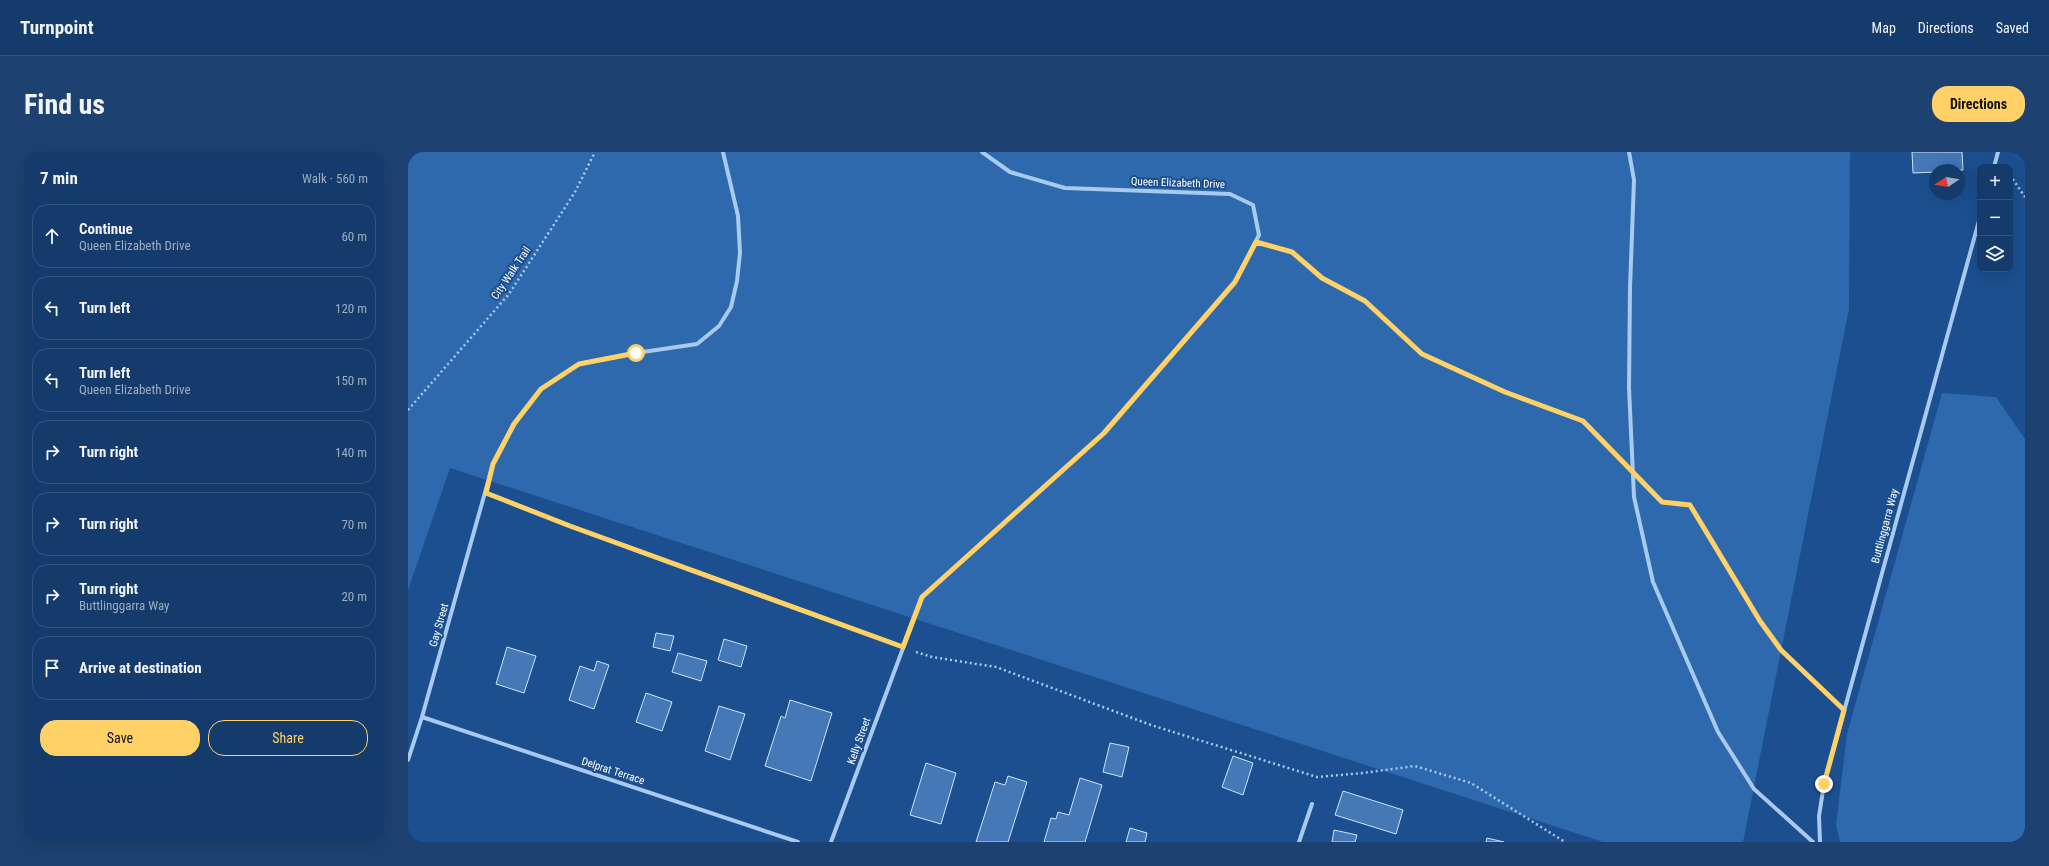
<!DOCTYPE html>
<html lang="en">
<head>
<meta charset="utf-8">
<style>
  body { margin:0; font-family:"Roboto Condensed",sans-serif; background:#1d4271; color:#f1f3f6 }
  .controls { position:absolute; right:12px; top:12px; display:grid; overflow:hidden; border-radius:8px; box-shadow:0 4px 16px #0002 }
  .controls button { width:36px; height:36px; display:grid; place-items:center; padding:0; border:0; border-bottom:1px solid #33557e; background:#143b6b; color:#f1f3f6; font:20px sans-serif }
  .compass { position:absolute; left:1521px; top:12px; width:36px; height:36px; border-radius:50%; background:#143b6b; box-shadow:0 4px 16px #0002; rotate:258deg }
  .stop { position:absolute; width:12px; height:12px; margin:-9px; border:3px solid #ffd166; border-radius:50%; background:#fff }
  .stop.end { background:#ffd166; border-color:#fff; box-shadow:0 1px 4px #0008 }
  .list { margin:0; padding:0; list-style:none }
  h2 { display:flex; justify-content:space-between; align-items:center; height:52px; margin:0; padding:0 16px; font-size:17px }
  h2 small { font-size:13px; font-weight:400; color:#9dadc1 }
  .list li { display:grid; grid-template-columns:26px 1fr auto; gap:12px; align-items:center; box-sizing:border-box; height:64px; margin:0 8px 8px; padding:0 8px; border:1px solid #33557e; border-radius:16px }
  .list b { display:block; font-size:15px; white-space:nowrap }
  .list p { margin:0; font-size:13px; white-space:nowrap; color:#9dadc1 }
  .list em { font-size:13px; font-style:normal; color:#9dadc1 }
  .actions { display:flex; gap:8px; padding:12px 16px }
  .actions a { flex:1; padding:9px 0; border:1px solid #ffd166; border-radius:16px; text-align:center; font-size:14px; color:#ffd166 }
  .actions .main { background:#ffd166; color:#111 }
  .icon { flex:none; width:22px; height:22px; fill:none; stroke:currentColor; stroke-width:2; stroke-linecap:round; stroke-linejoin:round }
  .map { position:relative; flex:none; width:1617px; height:690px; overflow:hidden; border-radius:16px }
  header { display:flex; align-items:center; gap:24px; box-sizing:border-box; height:56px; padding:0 20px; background:#143b6b; border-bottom:1px solid #33557e }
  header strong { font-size:19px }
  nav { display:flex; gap:22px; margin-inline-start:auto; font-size:14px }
  .intro { display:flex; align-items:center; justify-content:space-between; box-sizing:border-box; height:96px; padding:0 24px }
  h1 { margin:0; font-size:28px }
  .button { padding:10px 18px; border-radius:16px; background:#ffd166; color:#111; font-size:14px; font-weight:700 }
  main { display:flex; gap:24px; padding:0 24px }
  aside { flex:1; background:#143b6b; border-radius:16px; box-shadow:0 4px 16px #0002 }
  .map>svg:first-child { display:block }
  .green { fill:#2e69ad }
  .building { fill:#4478b7; stroke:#cfe3fa }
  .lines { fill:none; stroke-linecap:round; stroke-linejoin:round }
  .path { stroke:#a9c9ee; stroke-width:2.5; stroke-dasharray:2 3; stroke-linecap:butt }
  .minor { stroke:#a9c9ee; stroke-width:4 }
  .route { stroke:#ffd166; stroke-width:5 }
  .labels { text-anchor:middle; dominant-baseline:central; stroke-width:4; stroke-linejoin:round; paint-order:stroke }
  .street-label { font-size:11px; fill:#fff; stroke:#1b4f8f }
</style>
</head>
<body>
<header>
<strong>Turnpoint</strong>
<nav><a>Map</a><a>Directions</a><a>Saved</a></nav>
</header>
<div class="intro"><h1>Find us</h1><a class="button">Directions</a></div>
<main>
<aside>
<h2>7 min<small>Walk · 560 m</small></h2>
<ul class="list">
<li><svg class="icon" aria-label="ahead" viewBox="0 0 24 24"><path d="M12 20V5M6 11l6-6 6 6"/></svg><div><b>Continue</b><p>Queen Elizabeth Drive</p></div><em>60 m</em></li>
<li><svg class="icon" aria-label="left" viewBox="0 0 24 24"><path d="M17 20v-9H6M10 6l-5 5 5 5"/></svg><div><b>Turn left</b></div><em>120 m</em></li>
<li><svg class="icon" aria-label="left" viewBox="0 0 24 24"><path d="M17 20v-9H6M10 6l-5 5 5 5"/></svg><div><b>Turn left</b><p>Queen Elizabeth Drive</p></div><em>150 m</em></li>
<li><svg class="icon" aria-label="right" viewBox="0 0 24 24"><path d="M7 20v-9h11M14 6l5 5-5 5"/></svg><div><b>Turn right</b></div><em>140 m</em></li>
<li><svg class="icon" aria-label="right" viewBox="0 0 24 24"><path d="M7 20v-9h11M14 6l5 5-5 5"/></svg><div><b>Turn right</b></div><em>70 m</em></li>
<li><svg class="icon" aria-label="right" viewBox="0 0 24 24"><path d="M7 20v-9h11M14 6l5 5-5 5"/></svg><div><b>Turn right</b><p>Buttlinggarra Way</p></div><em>20 m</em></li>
<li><svg class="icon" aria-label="arrive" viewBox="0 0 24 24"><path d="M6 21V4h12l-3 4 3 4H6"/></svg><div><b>Arrive at destination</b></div></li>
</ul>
<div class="actions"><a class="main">Save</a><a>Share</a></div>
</aside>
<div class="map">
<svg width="1617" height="690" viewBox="0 0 1617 690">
  <rect width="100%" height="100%" fill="#1b4f8f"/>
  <g class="green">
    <polygon points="0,0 1442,0 1441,157 1335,690 1195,690 42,316 0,438"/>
    <polygon points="1534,241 1588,245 1617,287 1617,690 1432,690 1428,673 1439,582"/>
  </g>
  <g class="building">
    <polygon points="1504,0 1554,0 1555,18 1527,18 1527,20 1505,21"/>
    <polygon points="248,481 266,484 262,499 245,495"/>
    <polygon points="316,487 339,494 333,515 310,508"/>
    <polygon points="99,495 128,504 116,541 88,532"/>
    <polygon points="270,501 299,509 293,529 264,520"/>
    <polygon points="189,509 201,513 186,557 161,548 172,514 186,519"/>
    <polygon points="238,541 264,550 254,579 228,570"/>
    <polygon points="382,548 424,561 403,629 357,614 373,564 377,566"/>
    <polygon points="311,554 337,562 322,608 297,599"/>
    <polygon points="702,591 721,595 714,625 695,620"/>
    <polygon points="825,604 845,611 835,643 814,635"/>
    <polygon points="518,611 548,621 533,672 502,663"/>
    <polygon points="600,624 619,630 600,690 568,690 587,630 597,633"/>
    <polygon points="672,626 694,633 677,690 636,690 643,666 648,667 650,660 661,663"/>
    <polygon points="935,639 995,658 988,682 927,663"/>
    <polygon points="722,676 739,681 737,690 718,690"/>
    <polygon points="926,678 949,683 947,690 924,690"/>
    <polygon points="1079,686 1096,690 1078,690"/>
  </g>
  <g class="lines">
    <g class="path">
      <polyline points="1602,23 1617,45"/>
      <polyline points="862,94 884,100 914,126 957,149 1014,202 1097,240 1175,269 1209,304"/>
      <polyline points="0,258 101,142 167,40 187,0"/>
      <polyline points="1241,336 1254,350 1282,353 1351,469 1373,498 1425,547"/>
      <polyline points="90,346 162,374 483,490"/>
      <polyline points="508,500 524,505 588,515 743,573 909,625 955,621 1007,614 1063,631 1157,690"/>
    </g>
    <g class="minor">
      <polyline points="1221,0 1226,28 1222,136 1221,236 1226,345 1245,430 1310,580 1346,637 1405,690"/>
      <polyline points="1586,15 1590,0"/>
      <polyline points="14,565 390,690"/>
      <polyline points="0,608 14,565 85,312 106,272 133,237 171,212 228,201 289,192 311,174 323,155 329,129 332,101 330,64 315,0"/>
      <polyline points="423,690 514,445 696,281 827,130 851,83 845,53 822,42 657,36 602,20 574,0"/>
      <polyline points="891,690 904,652"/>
      <polyline points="1412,690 1411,664 1416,632 1572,65"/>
    </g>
  </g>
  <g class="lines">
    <polyline class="route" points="228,201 171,212 133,237 106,272 85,312 78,341 162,374 495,495 514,445 696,281 827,130 848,90 884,100 914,126 957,149 1014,202 1097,240 1175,269 1254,350 1282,353 1352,469 1373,498 1436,558 1416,632"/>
  </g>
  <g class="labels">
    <g class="street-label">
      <text transform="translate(770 31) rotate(2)">Queen Elizabeth Drive</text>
      <text transform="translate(103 121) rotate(-56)">City Walk Trail</text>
      <text transform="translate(1477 374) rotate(-75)">Buttlinggarra Way</text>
      <text transform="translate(31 473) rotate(-74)">Gay Street</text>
      <text transform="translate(451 589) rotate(-70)">Kelly Street</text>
      <text transform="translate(205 619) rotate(18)">Delprat Terrace</text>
    </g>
  </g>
</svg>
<div class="controls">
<button>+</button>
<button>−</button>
<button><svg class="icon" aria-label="layers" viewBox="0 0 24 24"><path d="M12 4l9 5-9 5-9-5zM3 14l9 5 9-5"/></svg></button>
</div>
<svg class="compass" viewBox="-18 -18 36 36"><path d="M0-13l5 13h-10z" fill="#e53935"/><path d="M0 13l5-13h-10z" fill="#9dadc1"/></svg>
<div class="stop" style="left:228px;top:201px"></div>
<div class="stop end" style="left:1416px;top:632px"></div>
</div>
</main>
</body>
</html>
